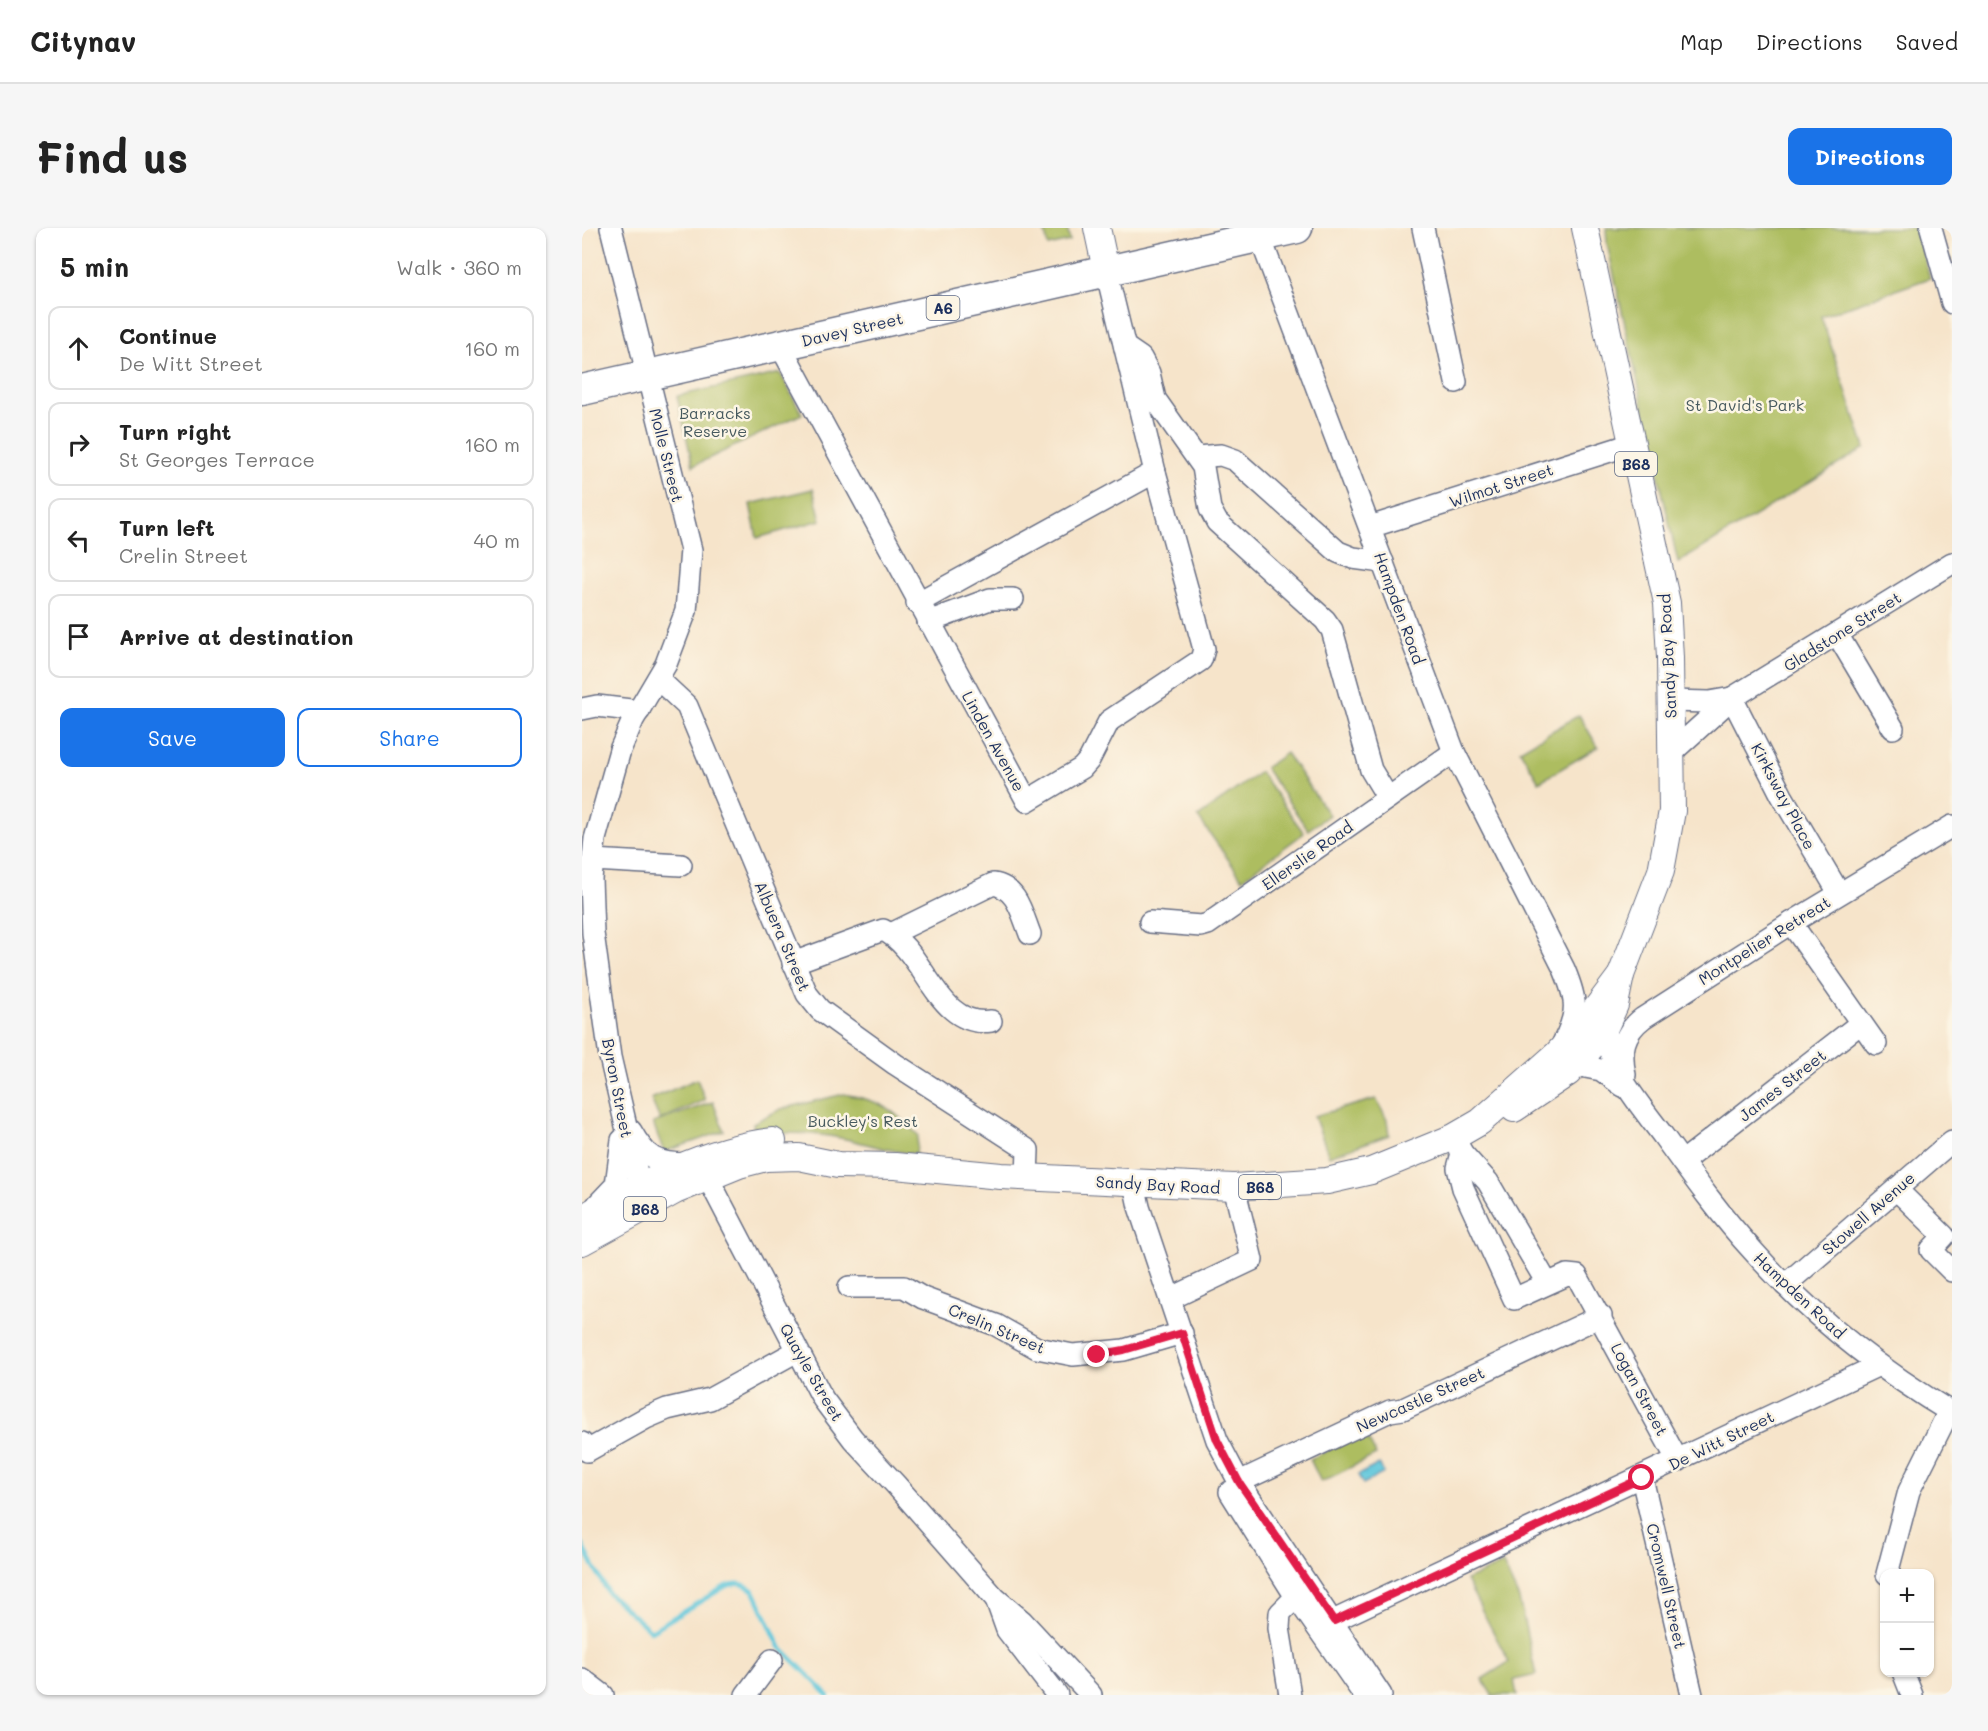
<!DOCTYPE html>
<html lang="en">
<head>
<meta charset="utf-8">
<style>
  body { margin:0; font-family:Mali,sans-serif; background:#f6f6f6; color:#222 }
  .controls { position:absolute; right:18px; bottom:18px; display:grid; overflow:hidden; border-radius:12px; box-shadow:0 2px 4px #0004 }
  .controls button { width:54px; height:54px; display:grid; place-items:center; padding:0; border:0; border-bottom:2px solid #e0e0e0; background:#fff; color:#222; font:30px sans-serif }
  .stop { position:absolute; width:18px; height:18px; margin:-14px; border:4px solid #e11d48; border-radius:50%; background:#fff }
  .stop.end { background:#e11d48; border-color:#fff; box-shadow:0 2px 6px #0008 }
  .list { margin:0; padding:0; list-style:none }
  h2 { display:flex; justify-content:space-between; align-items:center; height:78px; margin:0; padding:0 24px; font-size:26px }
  h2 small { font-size:20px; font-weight:400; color:#767676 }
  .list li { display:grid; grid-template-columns:39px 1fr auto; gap:18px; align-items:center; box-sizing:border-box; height:84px; margin:0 12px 12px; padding:0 12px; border:2px solid #e0e0e0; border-radius:12px }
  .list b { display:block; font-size:22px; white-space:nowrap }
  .list p { margin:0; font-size:20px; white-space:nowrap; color:#767676 }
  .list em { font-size:20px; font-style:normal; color:#767676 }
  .actions { display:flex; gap:12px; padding:18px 24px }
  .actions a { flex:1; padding:14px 0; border:2px solid #1a73e8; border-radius:12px; text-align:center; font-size:21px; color:#1a73e8 }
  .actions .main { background:#1a73e8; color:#fff }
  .icon { flex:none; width:33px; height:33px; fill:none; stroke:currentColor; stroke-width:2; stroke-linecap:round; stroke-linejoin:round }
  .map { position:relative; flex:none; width:1370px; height:1467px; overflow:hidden; border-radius:12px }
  header { display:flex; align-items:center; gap:36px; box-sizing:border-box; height:84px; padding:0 30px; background:#fff; border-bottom:2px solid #e0e0e0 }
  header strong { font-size:28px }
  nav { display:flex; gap:33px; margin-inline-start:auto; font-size:21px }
  .intro { display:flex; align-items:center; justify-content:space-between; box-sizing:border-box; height:144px; padding:0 36px }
  h1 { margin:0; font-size:42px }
  .button { padding:15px 27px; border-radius:12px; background:#1a73e8; color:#fff; font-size:21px; font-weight:700 }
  main { display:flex; gap:36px; padding:0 36px }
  aside { flex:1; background:#fff; border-radius:12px; box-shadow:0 2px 4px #0004 }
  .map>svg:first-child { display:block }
  .green { fill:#adbd60; stroke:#64765f; stroke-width:1.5 }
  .water { fill:#60c7dc; stroke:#3e7b9d; stroke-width:1.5 }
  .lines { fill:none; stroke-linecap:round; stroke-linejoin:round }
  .stream { stroke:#60c7dc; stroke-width:4.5 }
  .minor-casing { stroke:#686e84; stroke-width:24 }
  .major-casing { stroke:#686e84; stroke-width:28 }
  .highway-casing { stroke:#686e84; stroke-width:33 }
  .minor { stroke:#fff; stroke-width:21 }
  .major { stroke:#fff; stroke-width:26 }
  .highway { stroke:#fff; stroke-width:30 }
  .route { stroke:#e11d48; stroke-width:8 }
  .labels { text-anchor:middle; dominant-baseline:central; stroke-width:5; stroke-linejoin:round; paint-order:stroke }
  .shield { fill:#fcf5e5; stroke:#5e6a86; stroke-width:1.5 }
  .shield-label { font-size:15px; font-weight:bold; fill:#1b2f5e }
  .street-label { font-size:16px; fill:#1b2f5e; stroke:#fcf5e5 }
  .park-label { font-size:16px; fill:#475a5f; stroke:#fcf5e5 }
</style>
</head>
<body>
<header>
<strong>Citynav</strong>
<nav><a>Map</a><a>Directions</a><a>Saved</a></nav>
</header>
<div class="intro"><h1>Find us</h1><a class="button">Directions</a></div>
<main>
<aside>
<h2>5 min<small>Walk · 360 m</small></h2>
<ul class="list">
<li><svg class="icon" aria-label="ahead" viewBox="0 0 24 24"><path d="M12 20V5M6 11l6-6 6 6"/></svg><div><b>Continue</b><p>De Witt Street</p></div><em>160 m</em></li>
<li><svg class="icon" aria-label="right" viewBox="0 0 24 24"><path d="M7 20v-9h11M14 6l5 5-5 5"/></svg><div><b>Turn right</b><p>St Georges Terrace</p></div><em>160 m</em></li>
<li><svg class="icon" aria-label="left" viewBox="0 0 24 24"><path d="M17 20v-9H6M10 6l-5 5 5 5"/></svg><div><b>Turn left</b><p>Crelin Street</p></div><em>40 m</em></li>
<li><svg class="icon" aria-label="arrive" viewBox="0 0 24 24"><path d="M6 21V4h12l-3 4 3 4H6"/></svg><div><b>Arrive at destination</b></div></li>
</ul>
<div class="actions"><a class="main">Save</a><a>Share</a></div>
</aside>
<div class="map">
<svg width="1370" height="1467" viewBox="0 0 1370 1467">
  <rect width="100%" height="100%" fill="#fcf5e5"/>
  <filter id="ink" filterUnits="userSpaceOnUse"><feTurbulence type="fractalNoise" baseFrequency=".0167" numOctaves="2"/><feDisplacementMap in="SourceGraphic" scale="12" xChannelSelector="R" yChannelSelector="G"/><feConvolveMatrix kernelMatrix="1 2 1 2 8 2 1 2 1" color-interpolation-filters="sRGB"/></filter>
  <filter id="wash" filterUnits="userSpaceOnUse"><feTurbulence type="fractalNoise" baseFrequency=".008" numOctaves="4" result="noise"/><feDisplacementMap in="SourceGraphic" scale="24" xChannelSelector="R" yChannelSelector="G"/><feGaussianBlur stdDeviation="1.35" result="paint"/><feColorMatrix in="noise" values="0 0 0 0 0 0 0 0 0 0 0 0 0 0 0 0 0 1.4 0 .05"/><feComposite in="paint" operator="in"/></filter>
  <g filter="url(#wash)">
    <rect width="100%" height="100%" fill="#f6e4ca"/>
    <g class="green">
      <polygon points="462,0 485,0 488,13 466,18"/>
      <polygon points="1024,0 1334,0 1348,50 1239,88 1283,220 1096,335 1025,16"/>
      <polygon points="198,145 220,186 111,238 95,168"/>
      <polygon points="231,261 239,292 175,310 168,276"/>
      <polygon points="997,487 1016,519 957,554 938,522"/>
      <polygon points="704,525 747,587 726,602 683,540"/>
      <polygon points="678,544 722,605 660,651 616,589"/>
      <polygon points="115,851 123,872 78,892 69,871"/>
      <path d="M 262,866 C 300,873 309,880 336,907 L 334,926 C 304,924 277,912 247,908 C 222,904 198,905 173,906 L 171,895 L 199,881 Z"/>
      <polygon points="794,871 805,892 807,907 747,928 732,888"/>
      <polygon points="131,874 142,903 82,924 71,895"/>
      <polygon points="783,1205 794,1227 739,1254 728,1231"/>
      <polygon points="921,1336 937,1371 954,1447 932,1452 935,1467 910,1467 900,1451 927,1434 884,1352"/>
    </g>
    <polygon class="water" points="797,1236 802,1245 781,1256 776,1247"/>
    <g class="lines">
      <path class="stream" d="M 0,1316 L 26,1365 L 69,1403 L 144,1358 C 157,1354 161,1355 172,1363 L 198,1419 L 246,1467"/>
    </g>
  </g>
  <g filter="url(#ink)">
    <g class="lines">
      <defs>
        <g id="minor">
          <polyline points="29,0 109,322 104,383 84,436 51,492 38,522 13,611 9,651 11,705 28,829 58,958"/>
          <polyline points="841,0 874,154"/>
          <polyline points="1349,0 1370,75"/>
          <path d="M 678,9 L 872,524 L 982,741 C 995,772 997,784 981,815"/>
          <polyline points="198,117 445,573 500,540 507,532 527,493 619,432 622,421 573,244 524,42"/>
          <polyline points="543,119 559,130 567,145 573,171 621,239 628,281 635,294 743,392 750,402 789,542 806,570"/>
          <polyline points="615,229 639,227 653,232 756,324 771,330 801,334"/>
          <polyline points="788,299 1050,216"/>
          <polyline points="335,375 573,244"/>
          <polyline points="346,394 408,371 431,371"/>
          <polyline points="1255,406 1311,500"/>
          <polyline points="76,451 105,478 225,766 238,782 313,836 446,922 445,949"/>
          <polyline points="1150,470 1200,568 1257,665"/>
          <polyline points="1088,473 1127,474 1150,470"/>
          <polyline points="0,481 15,478 57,483"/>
          <polyline points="1090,524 1150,470 1370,335"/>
          <polyline points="11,632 99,637"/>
          <polyline points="568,694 619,698 626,696 872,524"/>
          <polyline points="1209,695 1294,816"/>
          <path d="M 309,706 L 411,656 C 435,659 440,686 448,706"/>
          <path d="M 211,735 L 301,702 C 344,722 354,801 409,793"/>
          <path d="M 1024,797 C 1024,841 1058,876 1082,909 C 1110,948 1139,988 1172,1024 C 1228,1087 1297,1141 1370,1185"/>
          <polyline points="993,837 1019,842 1041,858"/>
          <path d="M 1043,847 C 1038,823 1041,805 1061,790 L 1209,695 L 1370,598"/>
          <path d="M 49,903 C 64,930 74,936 105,936"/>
          <polyline points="872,909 880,925 876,940 881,960 932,1071 985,1047 995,1048 1096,1233"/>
          <polyline points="880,925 906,954 965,1055"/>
          <polyline points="1100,934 1279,795"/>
          <polyline points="126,950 241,1171 271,1211 314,1257 413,1370 440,1393 509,1467"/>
          <polyline points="552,955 557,979 635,1212 657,1254 799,1467"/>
          <polyline points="1314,961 1362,1008 1349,1022 1370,1043"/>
          <polyline points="15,977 34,957 40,912"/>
          <polyline points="1203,1057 1370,913"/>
          <polyline points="267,1059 322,1059 341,1070 414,1097 455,1120 491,1127 542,1122 600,1105"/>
          <polyline points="588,1071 670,1032 652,959"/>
          <polyline points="0,1215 5,1223 64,1190 85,1181 128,1171 215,1123"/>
          <polyline points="1060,1250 1110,1467"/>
          <polyline points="657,1254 808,1183 821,1181 1019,1088"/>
          <polyline points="648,1264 714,1369 782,1467"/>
          <polyline points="1305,1346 1327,1263 1367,1183"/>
          <polyline points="415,1374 425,1402 475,1467"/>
          <polyline points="751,1393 1297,1137"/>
          <polyline points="1321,1444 1330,1467"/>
          <polyline points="0,1451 21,1467"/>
          <polyline points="164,1467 190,1432"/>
          <polyline points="708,1467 697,1400 698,1385 714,1369"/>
        </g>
        <g id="major">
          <polyline points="515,0 524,42"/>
          <polyline points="932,881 986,845 1004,826 1024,797 1033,777 1039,747 1079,643 1090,583 1088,430 1085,375 1003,0"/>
          <path d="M 0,990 C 57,957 124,920 191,913"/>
          <polyline points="0,1014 93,963 157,937 184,930 217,929 256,937 313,938 419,948 652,959 745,953 789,943 872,909 898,894 975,826 1004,794 1039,747"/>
        </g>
        <polyline id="highway" points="0,162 715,0"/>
      </defs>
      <use href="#minor" class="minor-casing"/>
      <use href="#major" class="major-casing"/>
      <use href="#highway" class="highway-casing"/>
      <use href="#minor" class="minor"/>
      <use href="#major" class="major"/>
      <use href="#highway" class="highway"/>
    </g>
  </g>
  <g class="lines" filter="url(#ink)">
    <polyline class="route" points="515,1127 542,1122 600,1105 635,1212 657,1254 752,1393 1060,1250"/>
  </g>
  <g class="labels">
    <g class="shield">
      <rect x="344.5" y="68" width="33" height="24" rx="4.5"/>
      <rect x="1033" y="224" width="42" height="24" rx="4.5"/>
      <rect x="657" y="947" width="42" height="24" rx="4.5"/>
      <rect x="42" y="969" width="42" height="24" rx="4.5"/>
    </g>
    <g class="shield-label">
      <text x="361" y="80">A6</text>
      <text x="1054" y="236">B68</text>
      <text x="678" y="959">B68</text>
      <text x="63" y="981">B68</text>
    </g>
    <g class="street-label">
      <text transform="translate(270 101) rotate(-13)">Davey Street</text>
      <text transform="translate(85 227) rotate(76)">Molle Street</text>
      <text transform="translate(919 257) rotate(-18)">Wilmot Street</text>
      <text transform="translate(818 380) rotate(70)">Hampden Road</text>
      <text transform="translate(1260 403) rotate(-32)">Gladstone Street</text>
      <text transform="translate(1085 428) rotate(-93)">Sandy Bay Road</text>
      <text transform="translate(412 513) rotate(61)">Linden Avenue</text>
      <text transform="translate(1202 568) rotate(62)">Kirksway Place</text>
      <text transform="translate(725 627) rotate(-35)">Ellerslie Road</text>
      <text transform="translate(201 708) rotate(67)">Albuera Street</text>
      <text transform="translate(1182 712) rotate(-32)">Montpelier Retreat</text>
      <text transform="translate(1200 857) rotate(-38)">James Street</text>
      <text transform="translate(36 860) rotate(79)">Byron Street</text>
      <text transform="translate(576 956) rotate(3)">Sandy Bay Road</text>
      <text transform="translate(1286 985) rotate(-41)">Stowell Avenue</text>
      <text transform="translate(1218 1067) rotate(43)">Hampden Road</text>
      <text transform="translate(415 1100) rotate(23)">Crelin Street</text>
      <text transform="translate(230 1144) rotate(60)">Quayle Street</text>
      <text transform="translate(1058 1161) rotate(62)">Logan Street</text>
      <text transform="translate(838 1171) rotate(-24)">Newcastle Street</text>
      <text transform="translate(1139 1212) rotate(-26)">De Witt Street</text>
      <text transform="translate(1085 1358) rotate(77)">Cromwell Street</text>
    </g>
    <g class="park-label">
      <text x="1163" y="176">St David's Park</text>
      <text x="133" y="184">Barracks<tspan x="133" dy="18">Reserve</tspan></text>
      <text x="281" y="892">Buckley's Rest</text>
    </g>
  </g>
</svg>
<div class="controls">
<button>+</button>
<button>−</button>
</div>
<div class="stop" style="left:1060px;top:1250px"></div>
<div class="stop end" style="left:515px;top:1127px"></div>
</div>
</main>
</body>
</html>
